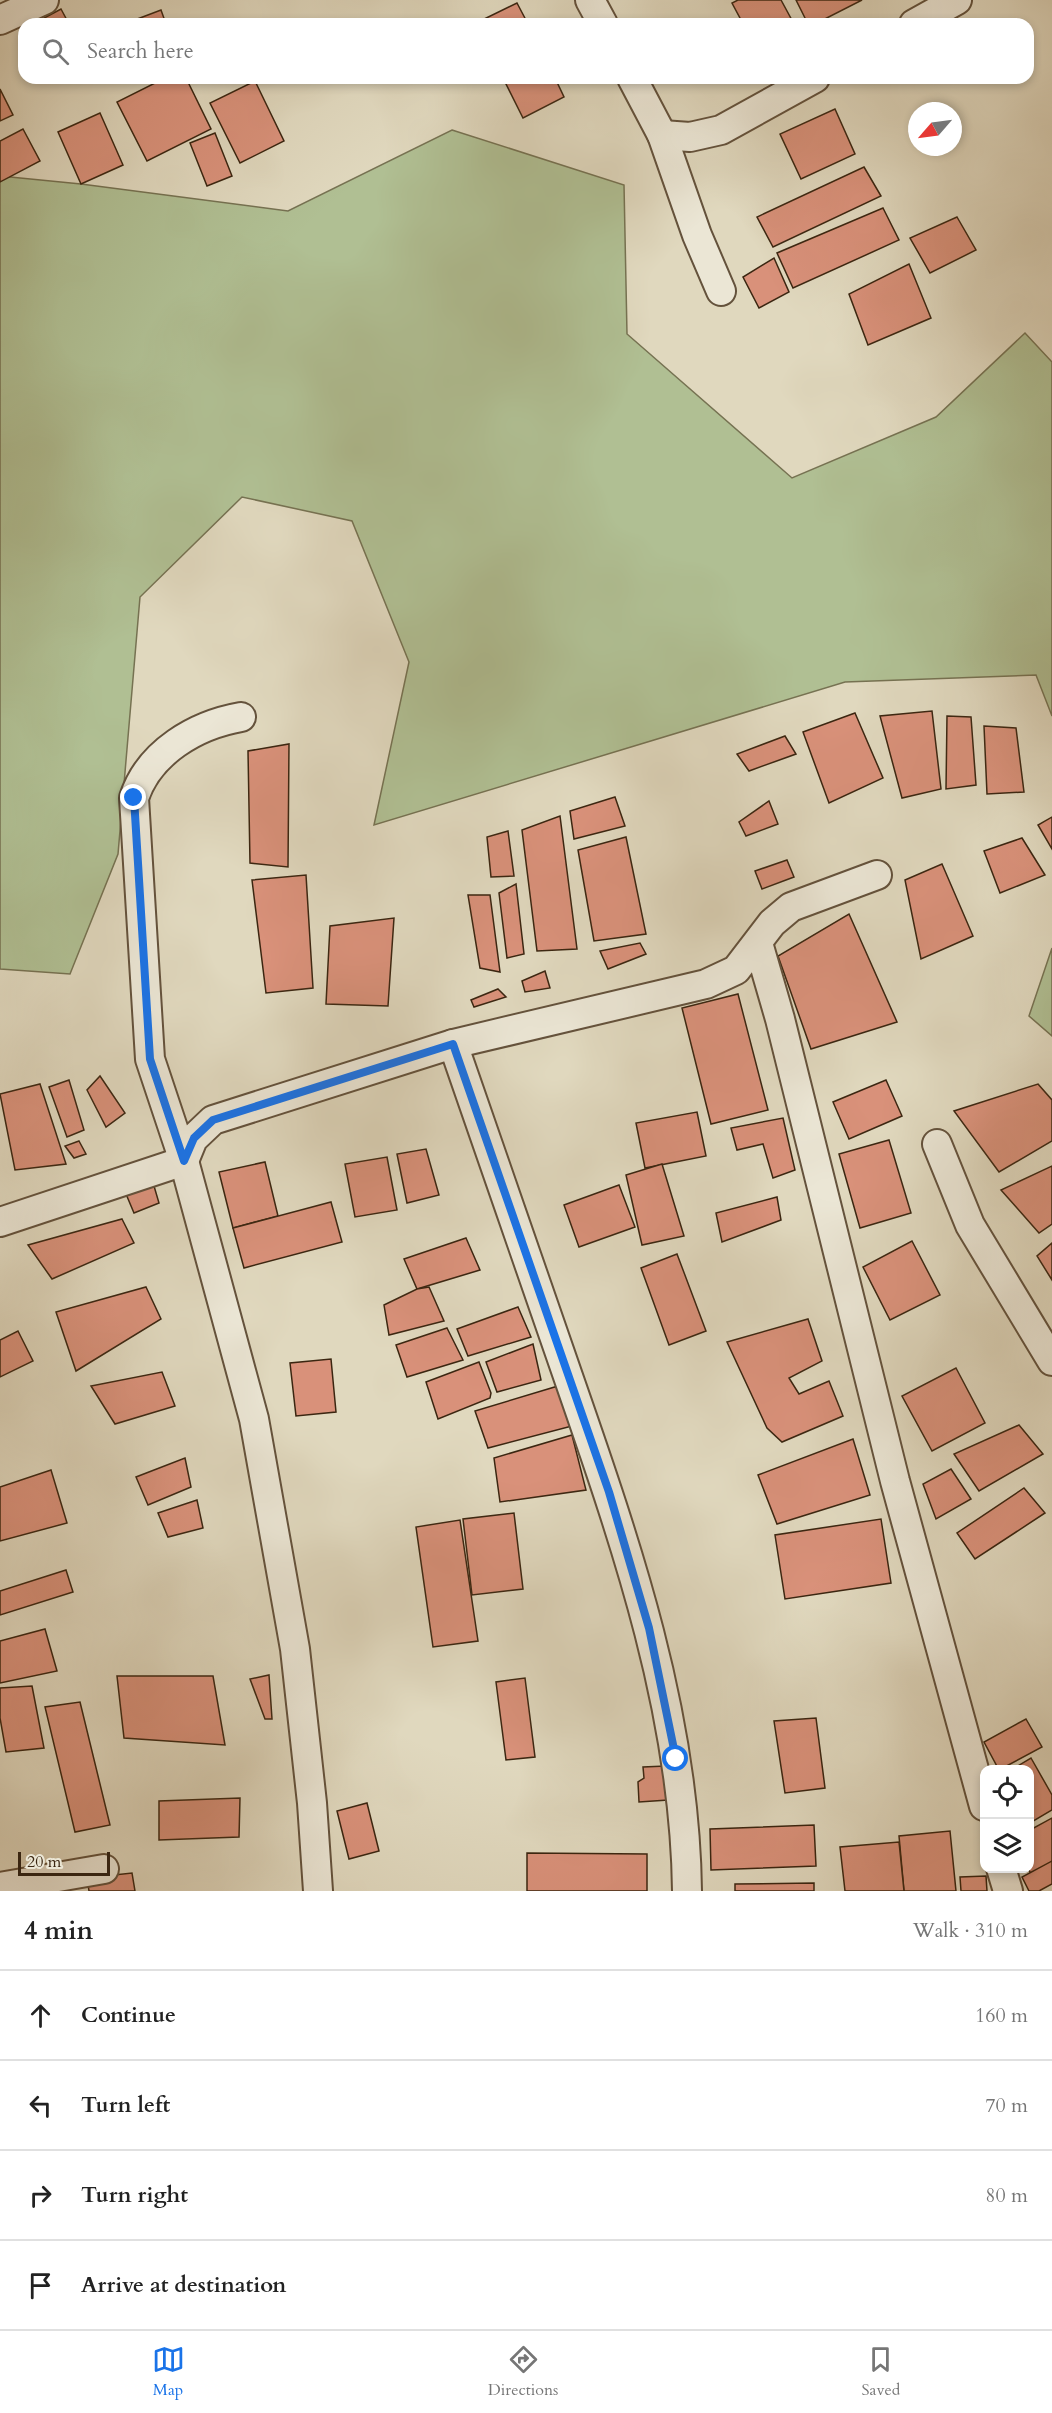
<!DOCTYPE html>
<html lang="en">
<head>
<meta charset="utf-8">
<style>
  body { margin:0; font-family:Cardo,serif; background:#f6f6f6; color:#222 }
  .controls { position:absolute; right:18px; bottom:18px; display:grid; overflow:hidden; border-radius:12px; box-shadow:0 3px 9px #0003 }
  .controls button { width:54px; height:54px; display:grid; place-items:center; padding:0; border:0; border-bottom:2px solid #e0e0e0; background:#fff; color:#222; font:30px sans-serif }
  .compass { position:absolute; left:908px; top:102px; width:54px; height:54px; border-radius:50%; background:#fff; box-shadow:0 3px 9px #0003; rotate:242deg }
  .scale { position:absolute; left:18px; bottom:15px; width:92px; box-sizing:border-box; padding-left:6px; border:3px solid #3b2611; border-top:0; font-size:16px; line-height:21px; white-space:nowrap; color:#3b2611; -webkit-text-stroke:4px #ebe6d5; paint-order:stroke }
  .stop { position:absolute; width:18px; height:18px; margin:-14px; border:4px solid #1a73e8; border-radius:50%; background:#fff }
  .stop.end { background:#1a73e8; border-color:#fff; box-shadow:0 2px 6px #0008 }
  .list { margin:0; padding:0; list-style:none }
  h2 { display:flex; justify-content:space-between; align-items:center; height:78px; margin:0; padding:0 24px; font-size:26px }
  h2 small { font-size:20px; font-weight:400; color:#767676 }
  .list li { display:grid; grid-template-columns:39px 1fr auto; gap:18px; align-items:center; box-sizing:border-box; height:90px; padding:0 24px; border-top:2px solid #e0e0e0 }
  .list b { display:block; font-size:22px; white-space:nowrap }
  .list em { font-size:20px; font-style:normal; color:#767676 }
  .icon { flex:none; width:33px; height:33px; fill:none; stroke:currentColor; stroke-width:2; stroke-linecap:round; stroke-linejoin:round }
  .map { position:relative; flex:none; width:1052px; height:1891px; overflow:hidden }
  .search { position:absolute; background:#fff; box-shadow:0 3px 9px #0003; left:18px; right:18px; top:18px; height:66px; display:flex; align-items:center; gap:15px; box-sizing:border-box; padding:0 21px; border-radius:18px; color:#767676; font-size:22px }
  .sheet { height:438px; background:#fff }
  nav { display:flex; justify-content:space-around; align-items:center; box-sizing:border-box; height:84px; border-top:2px solid #e0e0e0; background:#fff; font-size:16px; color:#767676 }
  nav a { display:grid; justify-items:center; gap:3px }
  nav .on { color:#1a73e8 }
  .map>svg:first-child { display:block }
  .green { fill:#b0bf93; stroke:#767252; stroke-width:1.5 }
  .building { fill:#d9917a; stroke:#3b2611; stroke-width:1.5 }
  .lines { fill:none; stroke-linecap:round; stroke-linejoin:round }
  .street-casing { stroke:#64523c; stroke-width:32 }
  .street { stroke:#ebe6d5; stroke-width:28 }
  .route { stroke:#1a73e8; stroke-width:8 }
</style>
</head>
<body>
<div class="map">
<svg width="1052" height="1891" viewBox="0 0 1052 1891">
  <rect width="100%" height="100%" fill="#e0d8be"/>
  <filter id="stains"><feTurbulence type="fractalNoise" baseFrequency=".00333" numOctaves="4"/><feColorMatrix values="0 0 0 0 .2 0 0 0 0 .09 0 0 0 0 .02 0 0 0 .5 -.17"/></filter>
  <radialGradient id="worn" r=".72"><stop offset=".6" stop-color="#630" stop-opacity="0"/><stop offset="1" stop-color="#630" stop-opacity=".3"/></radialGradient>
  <g class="green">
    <polygon points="452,130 624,185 627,334 792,478 936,417 1025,333 1052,362 1052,716 1036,675 845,682 374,825 409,662 352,521 242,497 140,597 118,854 70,974 0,969 0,176 81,184 288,211"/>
    <polygon points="1052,948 1052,1036 1029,1016"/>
  </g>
  <g class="building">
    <polygon points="738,0 781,0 794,24 734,24 741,20 732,3"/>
    <polygon points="796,0 862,0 815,24 808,24"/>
    <polygon points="517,3 528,24 477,24 476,23"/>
    <polygon points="61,9 69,24 33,24"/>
    <polygon points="161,10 166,24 133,24 132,21"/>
    <polygon points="165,78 186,78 211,129 147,161 117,102"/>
    <polygon points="503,78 555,78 564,97 523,118"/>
    <polygon points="255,81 284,141 240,163 210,103"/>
    <polygon points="0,89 13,115 0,121"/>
    <polygon points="835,109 855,154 801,179 780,134"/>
    <polygon points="100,113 123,165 81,184 58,132"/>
    <polygon points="23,129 40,161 0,182 0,141"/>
    <polygon points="215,133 232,176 207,186 190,143"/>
    <polygon points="864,167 881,196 773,247 757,217"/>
    <polygon points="883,208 899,240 793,288 777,253"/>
    <polygon points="957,217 976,250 930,273 910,238"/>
    <polygon points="774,258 789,292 759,308 743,277"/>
    <polygon points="909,264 931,318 868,345 849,294"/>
    <polygon points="932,711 941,789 902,798 880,716"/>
    <polygon points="855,713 883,778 829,803 803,732"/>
    <polygon points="947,716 971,717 976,785 946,789"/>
    <polygon points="984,726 1016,728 1024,792 987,794"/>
    <polygon points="785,736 796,754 749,771 737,754"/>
    <polygon points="289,744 288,867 250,863 248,751"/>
    <polygon points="615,797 625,826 574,839 570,811"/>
    <polygon points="769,801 778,824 746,836 739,822"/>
    <polygon points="560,816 577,949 537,951 522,830"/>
    <polygon points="1052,817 1052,849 1038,825"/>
    <polygon points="508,831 514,876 491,877 487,837"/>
    <polygon points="626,837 646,934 594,941 578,850"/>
    <polygon points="1022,838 1045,875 1000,893 984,851"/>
    <polygon points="787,860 794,877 762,889 755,871"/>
    <polygon points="942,864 973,936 921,959 905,880"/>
    <polygon points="306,875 313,988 266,993 252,880"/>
    <polygon points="516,884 524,954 507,958 499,893"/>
    <polygon points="468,895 490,895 500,972 480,968"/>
    <polygon points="849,914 897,1022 811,1049 778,956"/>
    <polygon points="394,918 388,1006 326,1004 330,926"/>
    <polygon points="640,943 646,954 608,969 600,951"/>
    <polygon points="545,971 550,988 525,992 522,981"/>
    <polygon points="498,989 506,997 474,1007 471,1000"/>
    <polygon points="738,994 768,1110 711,1124 682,1008"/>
    <polygon points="100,1076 125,1113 106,1127 87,1090"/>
    <polygon points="69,1080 84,1130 67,1137 49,1087"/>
    <polygon points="886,1080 902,1116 849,1139 833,1102"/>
    <polygon points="40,1084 66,1164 15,1170 0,1094"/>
    <polygon points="1038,1084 1052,1100 1052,1141 999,1172 954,1111"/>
    <polygon points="697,1112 706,1156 645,1168 636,1123"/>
    <polygon points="783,1118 795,1170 773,1178 763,1144 737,1150 731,1128"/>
    <polygon points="889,1140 911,1213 860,1228 839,1154"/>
    <polygon points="79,1141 86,1154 74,1158 65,1146"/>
    <polygon points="426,1149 439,1195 407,1203 397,1154"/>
    <polygon points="387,1157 397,1210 355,1217 345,1164"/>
    <polygon points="265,1162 278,1216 233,1228 219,1172"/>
    <polygon points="662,1164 684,1236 642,1245 626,1175"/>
    <polygon points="1052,1166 1052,1224 1039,1233 1001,1190"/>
    <polygon points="619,1185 635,1227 579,1247 564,1205"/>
    <polygon points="154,1186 159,1203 134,1213 126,1194"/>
    <polygon points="777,1197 781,1220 722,1242 716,1213"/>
    <polygon points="331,1202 342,1242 244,1268 233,1228"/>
    <polygon points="122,1219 134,1243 52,1279 28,1245"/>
    <polygon points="466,1238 480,1270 417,1289 404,1259"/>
    <polygon points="912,1241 940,1295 890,1320 863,1267"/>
    <polygon points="1052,1243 1052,1280 1037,1256"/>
    <polygon points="677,1254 706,1331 669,1345 641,1268"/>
    <polygon points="146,1287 161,1319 76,1371 56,1312"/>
    <polygon points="429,1287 444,1321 389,1335 384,1305 417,1289"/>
    <polygon points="518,1307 531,1337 468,1356 457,1329"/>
    <polygon points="808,1319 822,1361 789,1378 799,1394 829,1381 843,1416 782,1442 767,1428 727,1342"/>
    <polygon points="447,1328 463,1360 407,1377 396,1345"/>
    <polygon points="18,1331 33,1361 0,1377 0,1340"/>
    <polygon points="533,1344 541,1380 497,1392 486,1362"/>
    <polygon points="331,1359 336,1412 296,1416 290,1363"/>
    <polygon points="479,1362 491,1393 490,1398 438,1419 426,1382"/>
    <polygon points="956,1368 985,1423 932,1451 902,1396"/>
    <polygon points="162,1372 175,1406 115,1424 91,1386"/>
    <polygon points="558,1386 572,1426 488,1448 475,1411"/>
    <polygon points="1019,1425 1043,1454 979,1491 954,1454"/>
    <polygon points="572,1435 586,1490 500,1502 494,1458"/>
    <polygon points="853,1439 870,1495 777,1524 758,1475"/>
    <polygon points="185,1458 191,1487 148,1505 136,1477"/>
    <polygon points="951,1469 971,1499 936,1519 923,1484"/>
    <polygon points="51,1470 67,1523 0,1541 0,1487"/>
    <polygon points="1024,1488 1045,1513 975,1559 957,1533"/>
    <polygon points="197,1500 203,1528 168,1537 158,1513"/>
    <polygon points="514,1513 523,1589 472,1595 463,1519"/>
    <polygon points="881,1519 891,1583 785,1599 775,1535"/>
    <polygon points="460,1520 478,1641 433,1647 416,1527"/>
    <polygon points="66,1570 73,1592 0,1615 0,1591"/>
    <polygon points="45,1629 57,1671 0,1683 0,1641"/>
    <polygon points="269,1675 272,1719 265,1719 250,1679"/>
    <polygon points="117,1676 213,1676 225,1745 124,1738"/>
    <polygon points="525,1678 535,1757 506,1760 496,1682"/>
    <polygon points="32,1686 44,1748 6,1752 0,1718 0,1688"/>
    <polygon points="80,1702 110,1825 75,1832 45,1707"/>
    <polygon points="816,1718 825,1788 785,1793 774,1721"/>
    <polygon points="1026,1719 1042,1747 999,1770 984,1742"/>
    <polygon points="1031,1758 1052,1795 1052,1810 1030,1823 1030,1770 1011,1770"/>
    <polygon points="666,1766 668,1800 639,1802 638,1782 644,1778 643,1767"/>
    <polygon points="240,1798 239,1837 159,1840 159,1801"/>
    <polygon points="367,1803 379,1851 349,1859 337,1811"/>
    <polygon points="1052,1818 1052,1862 1031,1874 1028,1868 1030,1830"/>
    <polygon points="814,1825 816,1866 711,1870 710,1829"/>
    <polygon points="950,1831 956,1891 904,1891 899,1836"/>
    <polygon points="899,1842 904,1891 845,1891 840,1847"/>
    <polygon points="527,1853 647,1854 647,1891 527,1891"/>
    <polygon points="1052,1861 1052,1884 1039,1891 1029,1891 1022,1877"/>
    <polygon points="132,1873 135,1891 89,1891 87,1878"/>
    <polygon points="986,1876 987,1891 961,1891 960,1877"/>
    <polygon points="814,1883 814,1891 735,1891 735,1884"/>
  </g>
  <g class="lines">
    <defs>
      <g id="street">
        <polyline points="590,0 603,24"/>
        <polyline points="0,20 44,0"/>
        <polyline points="914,24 957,0"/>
        <polyline points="632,78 662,135 697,235 721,291"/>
        <polyline points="662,135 690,137 721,130 815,78"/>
        <path d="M 241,717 C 196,725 149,752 134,798 L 150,1059 L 184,1161 L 254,1419 L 295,1649 L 312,1803 L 318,1891"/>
        <polyline points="758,943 780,1019 895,1481 984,1806"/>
        <path d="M 453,1044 C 492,1157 531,1269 570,1382 C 627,1546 685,1715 687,1891"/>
        <polyline points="937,1144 970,1225 1052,1361"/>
        <polyline points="0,1222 184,1161 193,1139 213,1120 453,1044 706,984 736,970 772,923 791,907 877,875"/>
        <polyline points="1001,1868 1008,1891"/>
        <polyline points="0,1887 104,1869"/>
      </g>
    </defs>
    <use href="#street" class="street-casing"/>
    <use href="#street" class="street"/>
  </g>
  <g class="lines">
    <polyline class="route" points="134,798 150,1059 184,1161 194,1138 213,1120 453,1044 609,1492 649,1628 676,1759"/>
  </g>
  <rect width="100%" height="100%" filter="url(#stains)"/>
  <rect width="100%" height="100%" fill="url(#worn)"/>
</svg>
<div class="controls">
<button><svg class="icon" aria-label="locate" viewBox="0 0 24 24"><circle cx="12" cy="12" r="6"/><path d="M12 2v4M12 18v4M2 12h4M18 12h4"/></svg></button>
<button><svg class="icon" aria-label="layers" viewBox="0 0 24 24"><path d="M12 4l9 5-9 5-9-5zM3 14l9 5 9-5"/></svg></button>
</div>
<svg class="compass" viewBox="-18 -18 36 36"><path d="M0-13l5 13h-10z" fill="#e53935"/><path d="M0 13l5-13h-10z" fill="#767676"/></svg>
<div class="scale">20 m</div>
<div class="stop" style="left:676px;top:1759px"></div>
<div class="stop end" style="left:134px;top:798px"></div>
<div class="search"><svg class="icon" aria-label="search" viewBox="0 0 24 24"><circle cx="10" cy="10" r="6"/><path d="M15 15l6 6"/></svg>Search here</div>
</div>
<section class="sheet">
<h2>4 min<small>Walk · 310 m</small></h2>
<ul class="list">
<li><svg class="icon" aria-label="ahead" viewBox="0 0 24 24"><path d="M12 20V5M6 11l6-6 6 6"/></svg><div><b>Continue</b></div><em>160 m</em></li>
<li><svg class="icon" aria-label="left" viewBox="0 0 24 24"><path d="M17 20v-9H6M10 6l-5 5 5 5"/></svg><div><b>Turn left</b></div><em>70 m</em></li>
<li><svg class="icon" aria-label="right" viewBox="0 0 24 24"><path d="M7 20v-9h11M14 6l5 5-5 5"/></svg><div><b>Turn right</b></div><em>80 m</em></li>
<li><svg class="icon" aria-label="arrive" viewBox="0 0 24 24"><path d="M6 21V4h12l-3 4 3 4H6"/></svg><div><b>Arrive at destination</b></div></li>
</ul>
</section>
<nav>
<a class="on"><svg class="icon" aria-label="map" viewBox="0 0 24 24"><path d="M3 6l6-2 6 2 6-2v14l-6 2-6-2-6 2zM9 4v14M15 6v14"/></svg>Map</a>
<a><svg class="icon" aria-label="directions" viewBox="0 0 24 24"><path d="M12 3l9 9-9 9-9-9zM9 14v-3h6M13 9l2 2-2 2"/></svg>Directions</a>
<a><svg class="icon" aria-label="saved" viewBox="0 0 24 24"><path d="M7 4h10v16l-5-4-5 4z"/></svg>Saved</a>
</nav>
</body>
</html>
